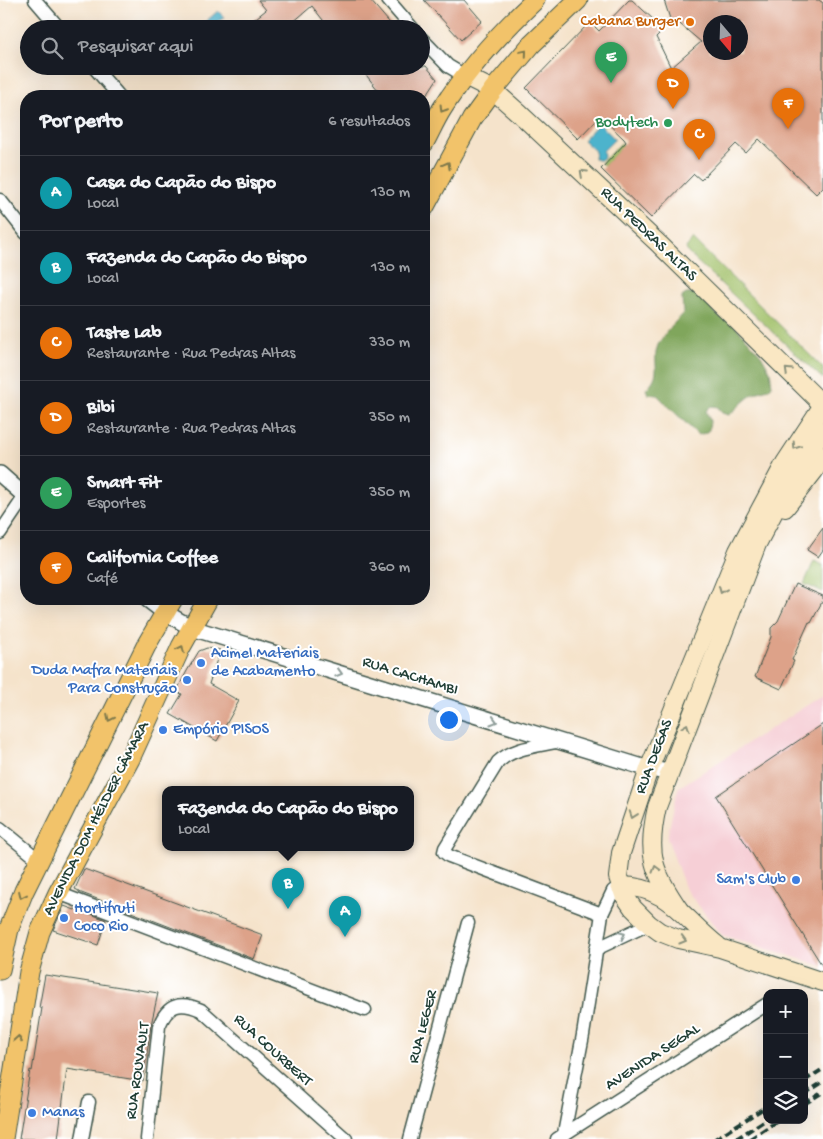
<!DOCTYPE html>
<html lang="pt">
<head>
<meta charset="utf-8">
<style>
  body { margin:0; font-family:"Gochi Hand",sans-serif; background:#20242c; color:#f1f3f6 }
  .controls { position:absolute; right:15px; bottom:15px; display:grid; overflow:hidden; border-radius:10px; box-shadow:0 5px 20px #0002 }
  .controls button { width:45px; height:45px; display:grid; place-items:center; padding:0; border:0; border-bottom:1px solid #363941; background:#171b24; color:#f1f3f6; font:25px sans-serif }
  .compass { position:absolute; left:703px; top:15px; width:45px; height:45px; border-radius:50%; background:#171b24; box-shadow:0 5px 20px #0002; rotate:161deg }
  .you { position:absolute; left:448px; top:719px; width:18px; height:18px; margin:-12px; border:4px solid #fff; border-radius:50%; background:#1a73e8; box-shadow:0 0 0 8px #1a73e833 }
  .badge { display:grid; place-items:center; width:32px; height:32px; border-radius:50%; background:#7c3aed; color:#fff; font-size:16px; font-weight:700 }
  .pin { position:absolute; translate:-50% -41px; filter:drop-shadow(0 1px 2px #0008) }
  .pin::after { content:''; position:absolute; top:26px; width:18px; height:15px; background:inherit; clip-path:polygon(0 0,100% 0,50% 100%) }
  .popup { position:absolute; left:162px; top:786px; width:252px; height:65px; box-sizing:border-box; display:grid; place-content:center; border-radius:10px; background:#171b24; filter:drop-shadow(0 1px 4px #0005); font-size:16px; white-space:nowrap; color:#9ea1a6 }
  .popup b { font-size:19px; color:#f1f3f6 }
  .popup::after { content:''; position:absolute; left:50%; top:100%; margin-left:-10px; border:10px solid transparent; border-top-color:#171b24 }
  .list { margin:0; padding:0; list-style:none }
  h2 { display:flex; justify-content:space-between; align-items:center; height:65px; margin:0; padding:0 20px; font-size:21px }
  h2 small { font-size:16px; font-weight:400; color:#9ea1a6 }
  .list li { display:grid; grid-template-columns:32px 1fr auto; gap:15px; align-items:center; box-sizing:border-box; height:75px; padding:0 20px; border-top:1px solid #363941 }
  .list b { display:block; font-size:19px; white-space:nowrap }
  .list p { margin:0; font-size:16px; white-space:nowrap; color:#9ea1a6 }
  .list em { font-size:16px; font-style:normal; color:#9ea1a6 }
  .icon { flex:none; width:28px; height:28px; fill:none; stroke:currentColor; stroke-width:2; stroke-linecap:round; stroke-linejoin:round }
  .map { position:relative; flex:none; width:823px; height:1139px; overflow:hidden }
  .search { position:absolute; background:#171b24; box-shadow:0 5px 20px #0002; left:20px; top:20px; width:410px; height:55px; display:flex; align-items:center; gap:12px; box-sizing:border-box; padding:0 18px; border-radius:28px; color:#9ea1a6; font-size:19px }
  .panel { position:absolute; background:#171b24; box-shadow:0 5px 20px #0002; left:20px; top:90px; width:410px; height:515px; border-radius:20px }
  .map>svg:first-child { display:block }
  .built { fill:#f6cfd6 }
  .green { fill:#a0c068; stroke:#607e4e }
  .forest { fill:#80a65c; stroke:#507248 }
  .water { fill:#4db3cc; stroke:#367880 }
  .building { fill:#dda289; fill-rule:evenodd }
  .lines { fill:none; stroke-linecap:round; stroke-linejoin:round }
  .minor-casing { stroke:#3f564b; stroke-width:15 }
  .tertiary-casing { stroke:#3f564b; stroke-width:18 }
  .secondary-casing { stroke:#3f564b; stroke-width:20 }
  .primary-casing { stroke:#3f564b; stroke-width:21 }
  .minor { stroke:#fff; stroke-width:12 }
  .tertiary { stroke:#fff; stroke-width:15 }
  .secondary { stroke:#fae7c3; stroke-width:18 }
  .primary { stroke:#f2c36a; stroke-width:19 }
  .rail { stroke:#1f3d34; stroke-width:4; stroke-dasharray:8 4; stroke-linecap:butt }
  .oneway { stroke:#7e794c }
  .oneway2 { stroke:#8c927c }
  .oneway3 { stroke:#8f9e9a }
  .food-dot { fill:#e8710a; stroke:#fff; stroke-width:2 }
  .leisure-dot { fill:#2e9e5b; stroke:#fff; stroke-width:2 }
  .shop-dot { fill:#3f7fe0; stroke:#fff; stroke-width:2 }
  .labels { text-anchor:middle; dominant-baseline:central; stroke-width:4; stroke-linejoin:round; paint-order:stroke }
  .food-label { font-size:16px; fill:#c56008; stroke:#fff; text-anchor:end }
  .leisure-label { font-size:16px; fill:#27864d; stroke:#fff; text-anchor:end }
  .street-label { font-size:16px; fill:#1f3d34; stroke:#fff }
  .shop-label { font-size:16px; fill:#366cbe; stroke:#fff; text-anchor:start }
</style>
</head>
<body>
<div class="map">
<svg width="823" height="1139" viewBox="0 0 823 1139">
  <rect width="100%" height="100%" fill="#fff"/>
  <filter id="ink" filterUnits="userSpaceOnUse"><feTurbulence type="fractalNoise" baseFrequency=".02" numOctaves="2"/><feDisplacementMap in="SourceGraphic" scale="10" xChannelSelector="R" yChannelSelector="G"/><feConvolveMatrix kernelMatrix="1 2 1 2 8 2 1 2 1" color-interpolation-filters="sRGB"/></filter>
  <filter id="wash" filterUnits="userSpaceOnUse"><feTurbulence type="fractalNoise" baseFrequency=".0096" numOctaves="4" result="noise"/><feDisplacementMap in="SourceGraphic" scale="20" xChannelSelector="R" yChannelSelector="G"/><feGaussianBlur stdDeviation="1.12" result="paint"/><feColorMatrix in="noise" values="0 0 0 0 0 0 0 0 0 0 0 0 0 0 0 0 0 1.4 0 .05"/><feComposite in="paint" operator="in"/></filter>
  <g filter="url(#wash)">
    <rect width="100%" height="100%" fill="#f5e3cb"/>
    <polygon class="built" points="823,695 823,966 722,935 686,890 667,838 678,788"/>
    <g class="green">
      <polygon points="621,143 624,145 604,166 601,163"/>
      <polygon points="693,239 823,368 823,379 688,253 686,248"/>
      <polygon points="814,561 823,565 823,592 804,584"/>
    </g>
    <path class="forest" d="M 697,293 L 709,303 L 712,310 L 720,317 L 729,319 L 761,355 L 770,371 L 772,385 L 769,389 C 748,393 745,402 729,415 L 722,413 L 718,407 L 711,406 L 706,411 L 710,421 L 709,430 L 705,433 L 698,435 L 657,395 L 648,394 L 646,389 C 664,372 651,363 658,345 C 664,333 675,323 683,313 L 682,297 L 686,294 Z"/>
    <g class="water">
      <polygon points="218,11 224,17 210,29 205,22"/>
      <polygon points="599,123 615,139 603,151 604,157 601,160 597,160 594,158 595,151 583,140"/>
    </g>
    <g id="blocks">
      <g class="building">
        <polygon points="258,0 370,0 395,29 330,29 312,6 285,29 257,29 251,22 266,10"/>
        <polygon points="424,0 464,0 482,21 461,40"/>
        <path d="M 629,0 L 632,0 L 664,29 L 656,37 L 671,68 L 701,42 L 674,19 L 671,22 L 664,0 L 819,0 L 823,3 L 823,187 L 816,194 L 759,139 L 746,153 L 736,144 L 701,180 L 694,174 L 651,218 L 601,169 L 626,142 L 624,139 L 600,116 L 578,139 L 526,88 L 590,22 L 599,31 ZM 710,22 L 740,22 L 740,52 L 710,52 Z"/>
        <polygon points="359,66 426,66 437,79 426,96 371,96 378,90"/>
        <polygon points="823,528 823,550 818,557 807,550"/>
        <polygon points="795,584 823,596 823,600 811,623 809,622 792,660 794,661 781,689 755,677 771,637 771,628 778,621"/>
        <polygon points="207,648 220,650 209,684 239,701 217,741 170,714 182,694 176,692 187,671 199,651"/>
        <polygon points="823,724 823,967 716,796"/>
        <polygon points="84,869 263,935 254,959 79,892 79,891 75,889"/>
        <polygon points="64,906 75,910 76,908 106,920 98,945 53,930"/>
        <polygon points="45,975 158,993 151,1025 143,1081 67,1069 58,1139 19,1139 30,1070 32,1071 42,1008 39,1008"/>
      </g>
    </g>
  </g>
  <g filter="url(#ink)">
    <use href="#blocks" fill-opacity="0" stroke="#3f564b" stroke-width="1"/>
    <g class="lines">
      <defs>
        <g id="minor">
          <polyline points="35,0 60,29"/>
          <polyline points="388,0 413,29"/>
          <polyline points="421,38 448,66 465,76"/>
          <polyline points="93,66 119,96"/>
          <polyline points="0,200 26,233"/>
          <polyline points="0,533 25,496"/>
          <path d="M 560,741 C 539,746 514,747 498,762 L 445,848 L 444,852 L 449,856 L 602,914"/>
          <polyline points="0,828 39,860"/>
          <polyline points="58,893 365,1010"/>
          <polyline points="596,949 649,924"/>
          <polyline points="564,1134 583,1035 602,914 613,891 620,886"/>
          <polyline points="82,1139 89,1102"/>
          <path d="M 147,1139 L 159,1026 C 168,1004 180,1001 201,1010 L 346,1139"/>
          <polyline points="410,1139 468,923"/>
          <polyline points="557,1139 767,1004"/>
        </g>
        <g id="tertiary">
          <polyline points="0,474 26,497"/>
          <polyline points="147,599 164,612 192,628 649,769 669,772"/>
        </g>
        <g id="secondary">
          <polyline points="465,76 493,90 520,114 660,245 823,405"/>
          <polyline points="823,405 785,463 738,551 649,769 621,853 618,877 624,895 633,908 649,924 660,932 678,939 720,948 823,982"/>
          <polyline points="785,508 814,471 823,456"/>
          <path d="M 620,886 C 669,886 683,919 718,946"/>
          <path d="M 680,911 C 653,872 646,855 657,807 L 757,544 L 791,479 L 823,431"/>
        </g>
        <g id="primary">
          <path d="M 424,143 C 430,132 435,120 442,109 C 467,69 501,32 535,0"/>
          <polyline points="424,208 472,119 493,90 531,45 578,0"/>
          <polyline points="0,970 9,929 24,891 147,644 173,599"/>
          <polyline points="3,1139 29,972 40,932 58,893 130,759 181,647 208,599"/>
        </g>
      </defs>
      <use href="#minor" class="minor-casing"/>
      <use href="#tertiary" class="tertiary-casing"/>
      <use href="#secondary" class="secondary-casing"/>
      <use href="#primary" class="primary-casing"/>
      <use href="#minor" class="minor"/>
      <use href="#tertiary" class="tertiary"/>
      <use href="#secondary" class="secondary"/>
      <use href="#primary" class="primary"/>
      <g class="rail">
        <polyline points="804,1081 823,1069"/>
        <polyline points="804,1094 823,1082"/>
        <polyline points="804,1104 823,1092"/>
        <polyline points="715,1139 767,1106"/>
        <polyline points="736,1139 767,1119"/>
        <polyline points="750,1139 779,1120"/>
      </g>
    </g>
    <defs><path id="oneway-chevron" d="M-2-3.5L2.5 0L-2 3.5" fill="none" stroke-width="1.6" stroke-linecap="round" stroke-linejoin="round" transform="scale(1.25)"/></defs>
    <g class="oneway">
      <use href="#oneway-chevron" transform="translate(524 53) rotate(-50)"/>
      <use href="#oneway-chevron" transform="translate(443 109) rotate(122)"/>
      <use href="#oneway-chevron" transform="translate(447 165) rotate(-61)"/>
      <use href="#oneway-chevron" transform="translate(181 649) rotate(-64)"/>
      <use href="#oneway-chevron" transform="translate(110 718) rotate(116)"/>
      <use href="#oneway-chevron" transform="translate(22 895) rotate(115)"/>
      <use href="#oneway-chevron" transform="translate(18 1039) rotate(-81)"/>
    </g>
    <g class="oneway2">
      <use href="#oneway-chevron" transform="translate(583 173) rotate(-137)"/>
      <use href="#oneway-chevron" transform="translate(788 371) rotate(-136)"/>
      <use href="#oneway-chevron" transform="translate(796 446) rotate(123)"/>
      <use href="#oneway-chevron" transform="translate(722 590) rotate(112)"/>
      <use href="#oneway-chevron" transform="translate(686 727) rotate(-69)"/>
      <use href="#oneway-chevron" transform="translate(633 815) rotate(109)"/>
      <use href="#oneway-chevron" transform="translate(656 869) rotate(-106)"/>
      <use href="#oneway-chevron" transform="translate(683 940) rotate(16)"/>
    </g>
    <g class="oneway3">
      <use href="#oneway-chevron" transform="translate(339 673) rotate(17)"/>
      <use href="#oneway-chevron" transform="translate(494 721) rotate(17)"/>
      <use href="#oneway-chevron" transform="translate(622 935) rotate(-25)"/>
    </g>
  </g>
  <circle class="food-dot" cx="690" cy="22" r="5"/>
  <circle class="leisure-dot" cx="668" cy="123" r="5"/>
  <g class="shop-dot">
    <circle cx="201" cy="663" r="5"/>
    <circle cx="187" cy="680" r="5"/>
    <circle cx="163" cy="730" r="5"/>
    <circle cx="796" cy="880" r="5"/>
    <circle cx="64" cy="918" r="5"/>
    <circle cx="32" cy="1113" r="5"/>
  </g>
  <g class="labels">
    <g class="food-label">
      <text x="680" y="22">Cabana Burger</text>
    </g>
    <g class="leisure-label">
      <text x="658" y="123">Bodytech</text>
    </g>
    <g class="street-label">
      <text transform="translate(648 235) rotate(44)">RUA PEDRAS ALTAS</text>
      <text transform="translate(410 677) rotate(17)">RUA CACHAMBI</text>
      <text transform="translate(655 757) rotate(-69)">RUA DEGAS</text>
      <text transform="translate(97 819) rotate(-63)">AVENIDA DOM HÉLDER CÂMARA</text>
      <text transform="translate(424 1027) rotate(-75)">RUA LEGER</text>
      <text transform="translate(272 1051) rotate(42)">RUA COURBERT</text>
      <text transform="translate(653 1058) rotate(-33)">AVENIDA SEGAL</text>
      <text transform="translate(139 1071) rotate(-82)">RUA ROUVAULT</text>
    </g>
    <g class="shop-label">
      <text x="211" y="654">Acimel Materiais<tspan x="211" dy="18">de Acabamento</tspan></text>
      <text x="177" y="671" text-anchor="end">Duda Mafra Materiais<tspan x="177" dy="18">Para Construção</tspan></text>
      <text x="173" y="730">Empório PISOS</text>
      <text x="786" y="880" text-anchor="end">Sam's Club</text>
      <text x="74" y="909">Hortifruti<tspan x="74" dy="18">Coco Rio</tspan></text>
      <text x="42" y="1113">Manas</text>
    </g>
  </g>
</svg>
<div class="controls">
<button>+</button>
<button>−</button>
<button><svg class="icon" aria-label="layers" viewBox="0 0 24 24"><path d="M12 4l9 5-9 5-9-5zM3 14l9 5 9-5"/></svg></button>
</div>
<svg class="compass" viewBox="-18 -18 36 36"><path d="M0-13l5 13h-10z" fill="#e53935"/><path d="M0 13l5-13h-10z" fill="#9ea1a6"/></svg>
<div class="you"></div>
<div class="pin badge" style="left:345px;top:937px;background:#0f9aa8">A</div>
<div class="pin badge" style="left:288px;top:909px;background:#0f9aa8">B</div>
<div class="popup"><b>Fazenda do Capão do Bispo</b>Local</div>
<div class="pin badge" style="left:699px;top:160px;background:#e8710a">C</div>
<div class="pin badge" style="left:673px;top:109px;background:#e8710a">D</div>
<div class="pin badge" style="left:611px;top:83px;background:#2e9e5b">E</div>
<div class="pin badge" style="left:788px;top:129px;background:#e8710a">F</div>
<div class="search"><svg class="icon" aria-label="search" viewBox="0 0 24 24"><circle cx="10" cy="10" r="6"/><path d="M15 15l6 6"/></svg>Pesquisar aqui</div>
<section class="panel">
<h2>Por perto<small>6 resultados</small></h2>
<ul class="list">
<li><span class="badge" style="background:#0f9aa8">A</span><div><b>Casa do Capão do Bispo</b><p>Local</p></div><em>130 m</em></li>
<li><span class="badge" style="background:#0f9aa8">B</span><div><b>Fazenda do Capão do Bispo</b><p>Local</p></div><em>130 m</em></li>
<li><span class="badge" style="background:#e8710a">C</span><div><b>Taste Lab</b><p>Restaurante · Rua Pedras Altas</p></div><em>330 m</em></li>
<li><span class="badge" style="background:#e8710a">D</span><div><b>Bibi</b><p>Restaurante · Rua Pedras Altas</p></div><em>350 m</em></li>
<li><span class="badge" style="background:#2e9e5b">E</span><div><b>Smart Fit</b><p>Esportes</p></div><em>350 m</em></li>
<li><span class="badge" style="background:#e8710a">F</span><div><b>California Coffee</b><p>Café</p></div><em>360 m</em></li>
</ul>
</section>
</div>
</body>
</html>
